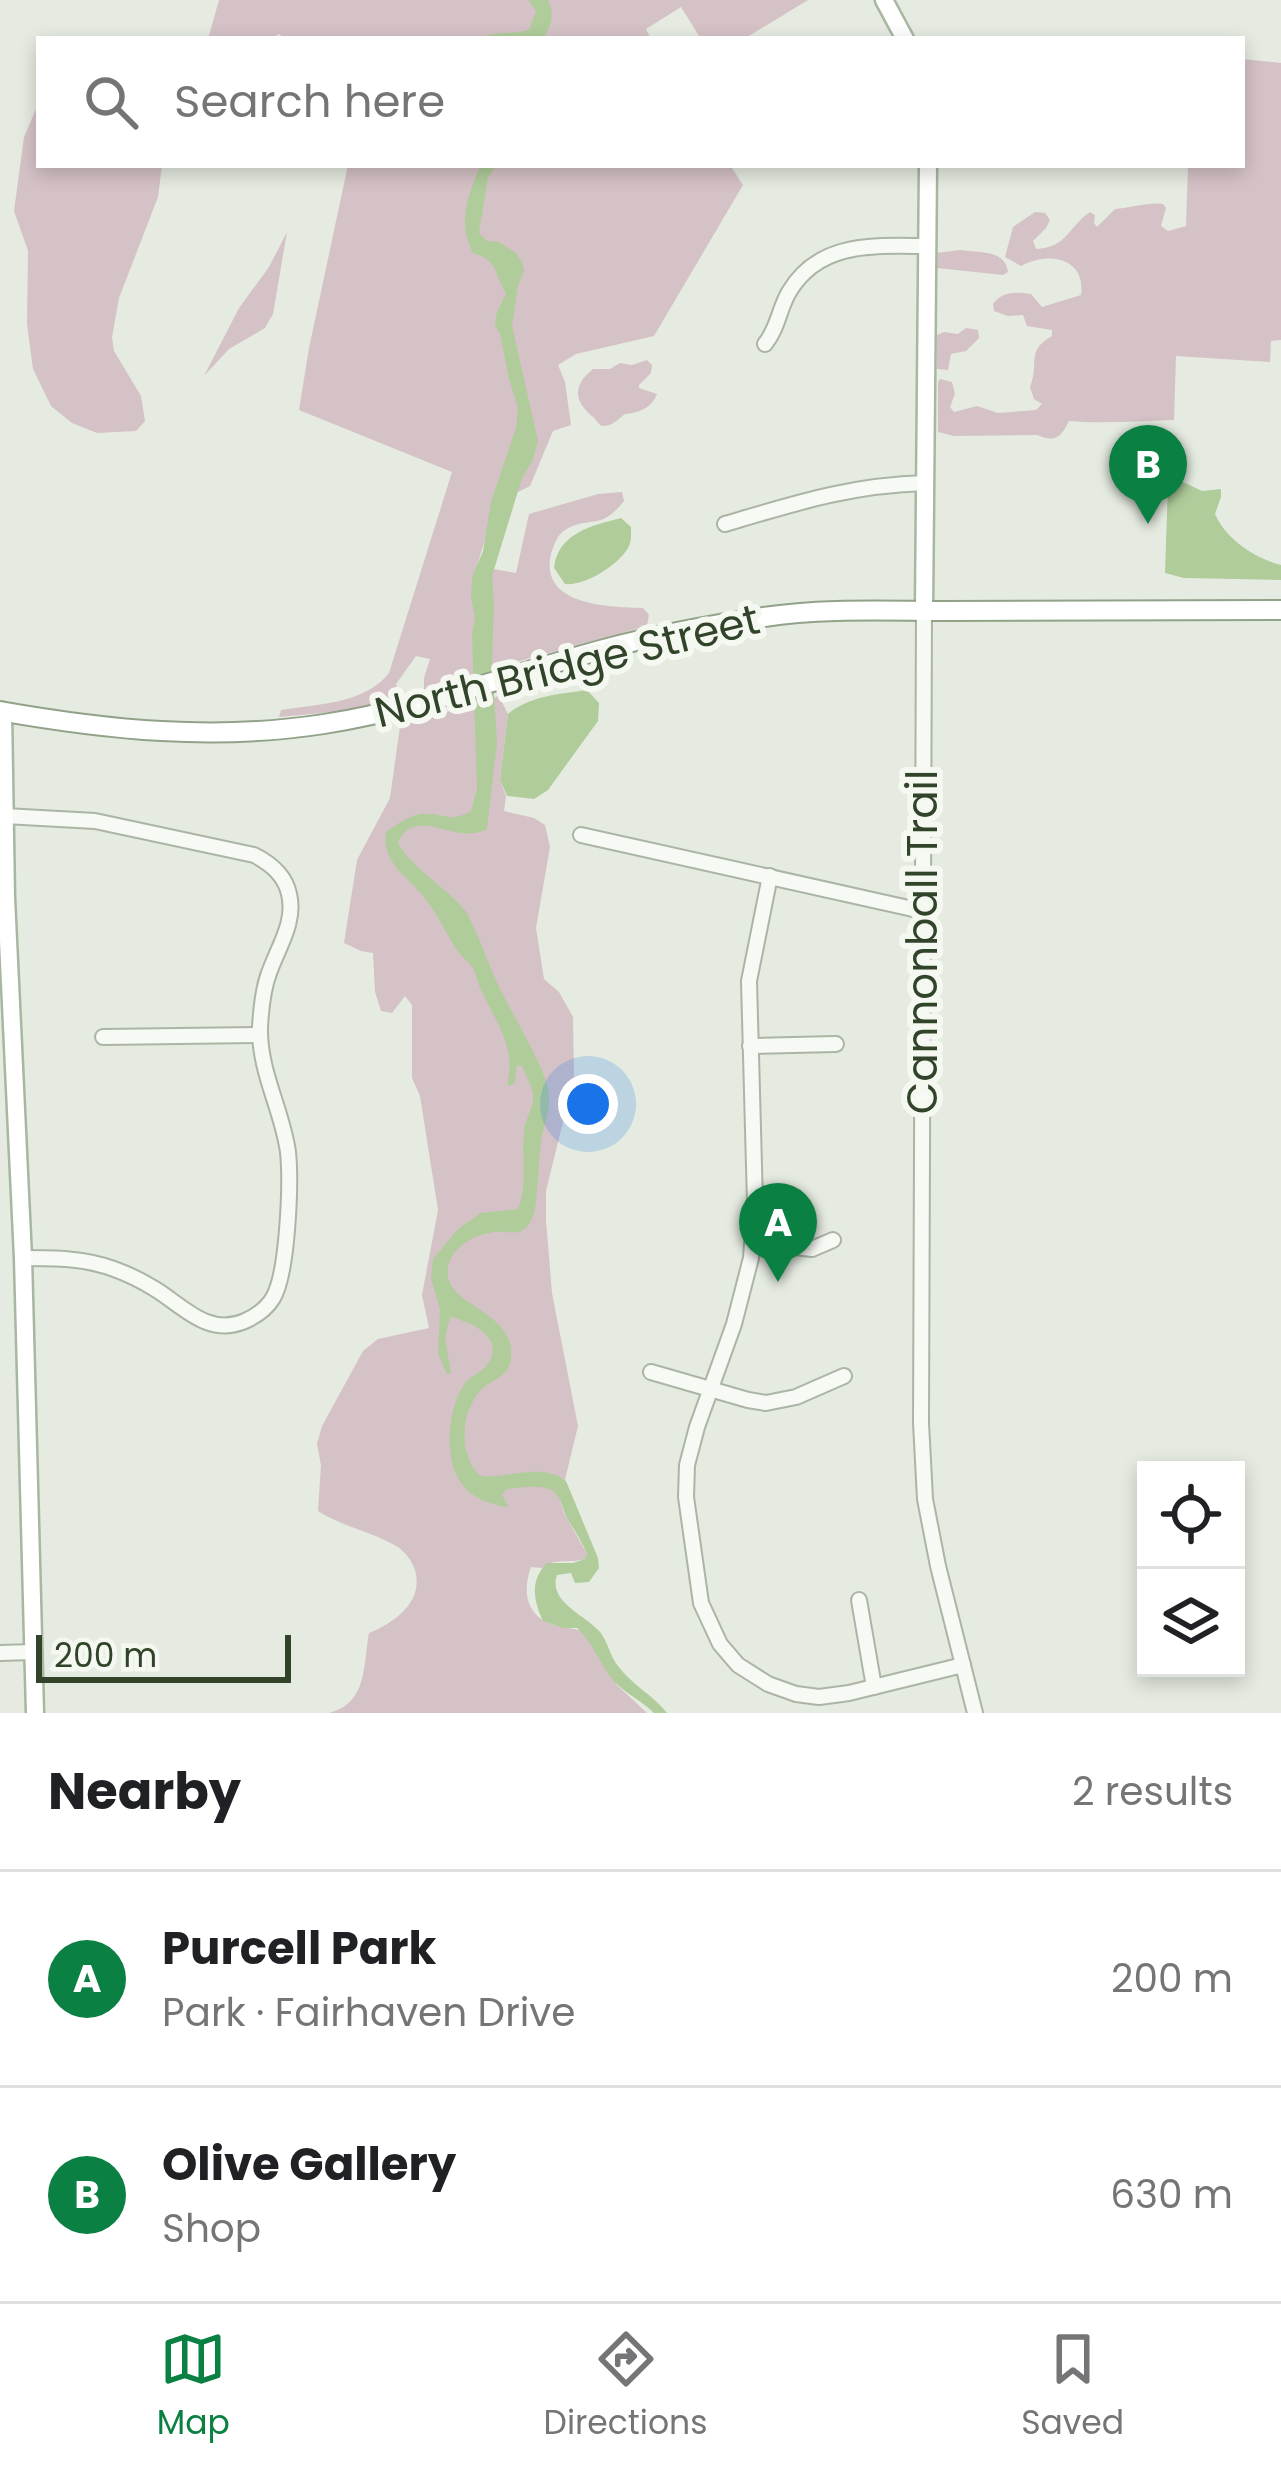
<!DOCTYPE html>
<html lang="en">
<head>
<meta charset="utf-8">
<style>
  body { margin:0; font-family:Poppins,sans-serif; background:#f6f6f6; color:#202124 }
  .controls { position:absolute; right:36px; bottom:36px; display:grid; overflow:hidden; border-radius:0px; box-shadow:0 6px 18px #0003 }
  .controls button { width:108px; height:108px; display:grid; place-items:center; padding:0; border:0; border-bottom:3px solid #e0e0e0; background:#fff; color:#202124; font:60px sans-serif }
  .scale { position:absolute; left:36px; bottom:30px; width:255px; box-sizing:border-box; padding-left:12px; border:6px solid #314329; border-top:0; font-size:33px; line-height:42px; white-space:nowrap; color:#314329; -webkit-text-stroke:9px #f4f8f1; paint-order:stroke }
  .you { position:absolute; left:588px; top:1104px; width:42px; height:42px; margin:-30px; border:9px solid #fff; border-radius:50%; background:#1a73e8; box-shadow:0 0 0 18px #1a73e833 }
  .badge { display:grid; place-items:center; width:78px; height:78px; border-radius:50%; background:#0b8043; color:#fff; font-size:39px; font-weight:700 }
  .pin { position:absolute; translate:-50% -99px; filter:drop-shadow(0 3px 6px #0008) }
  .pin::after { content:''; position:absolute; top:63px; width:42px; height:36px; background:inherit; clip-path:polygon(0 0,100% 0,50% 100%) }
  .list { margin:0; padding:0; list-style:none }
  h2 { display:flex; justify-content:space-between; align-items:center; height:156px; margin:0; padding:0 48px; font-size:51px }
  h2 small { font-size:39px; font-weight:400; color:#757577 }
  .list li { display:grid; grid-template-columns:78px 1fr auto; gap:36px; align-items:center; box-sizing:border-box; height:216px; padding:0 48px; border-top:3px solid #e0e0e0 }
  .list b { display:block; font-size:45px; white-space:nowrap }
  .list p { margin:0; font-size:39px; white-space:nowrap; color:#757577 }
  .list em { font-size:39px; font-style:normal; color:#757577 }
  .icon { flex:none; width:66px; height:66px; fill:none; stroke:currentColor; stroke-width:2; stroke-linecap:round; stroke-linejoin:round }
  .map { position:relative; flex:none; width:1281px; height:1713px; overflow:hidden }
  .search { position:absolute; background:#fff; box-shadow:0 6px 18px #0003; left:36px; right:36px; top:36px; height:132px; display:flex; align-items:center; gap:30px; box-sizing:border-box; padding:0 42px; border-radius:0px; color:#757577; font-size:45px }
  .sheet { height:588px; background:#fff }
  nav { display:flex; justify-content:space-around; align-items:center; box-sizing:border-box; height:168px; border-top:3px solid #e0e0e0; background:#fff; font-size:33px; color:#757577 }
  nav a { display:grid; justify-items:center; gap:6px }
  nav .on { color:#0b8043 }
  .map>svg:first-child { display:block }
  .green { fill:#d5c2c6 }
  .water { fill:#b0cc9b }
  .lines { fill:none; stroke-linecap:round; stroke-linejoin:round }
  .minor-casing { stroke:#abb5a6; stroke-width:18 }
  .major-casing { stroke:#a8b7a0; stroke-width:21 }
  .highway-casing { stroke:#91a288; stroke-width:22 }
  .minor { stroke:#f6f9f4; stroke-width:14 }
  .major { stroke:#fff; stroke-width:16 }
  .highway { stroke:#fff; stroke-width:18 }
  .labels { text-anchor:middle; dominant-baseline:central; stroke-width:12; stroke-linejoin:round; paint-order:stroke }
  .street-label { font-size:42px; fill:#314329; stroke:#f4f8f1 }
</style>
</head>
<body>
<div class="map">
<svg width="1281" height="1713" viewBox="0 0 1281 1713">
  <rect width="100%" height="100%" fill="#e5ebe1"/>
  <g class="green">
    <polygon points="219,0 808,0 744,39 701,39 681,7 646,29 651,39 286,39 279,34 270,39 208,39"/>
    <path d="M 1242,59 L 1281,63 L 1281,340 L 1271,341 L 1270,362 L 1176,356 L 1174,420 C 1140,421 1103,424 1069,421 C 1061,437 1056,443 1037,435 L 954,436 L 938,432 L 938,382 L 940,379 L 952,382 L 955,394 L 950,407 L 954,412 L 977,406 L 998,413 L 1036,410 L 1042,404 L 1034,399 L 1030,387 C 1040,362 1025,351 1052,336 L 1052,330 L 1027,326 L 1023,315 L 1008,316 L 994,311 L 993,304 C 1002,291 1017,292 1031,294 L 1042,307 L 1081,295 C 1086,257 1048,251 1021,266 L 1005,257 L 1013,227 L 1035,212 L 1045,213 L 1050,220 L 1046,228 L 1033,241 L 1036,249 C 1068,247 1067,228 1090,212 L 1095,215 L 1094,223 L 1097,227 L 1115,209 C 1130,208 1149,202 1163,204 L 1166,208 L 1161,226 L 1168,231 L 1186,226 L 1188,165 L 1242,165 Z"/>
    <polygon points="39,102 39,165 162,165 158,197 119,298 112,337 114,351 141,396 145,421 136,431 97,433 72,423 51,406 33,369 27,324 28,251 14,211 24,137"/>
    <path d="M 348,165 L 730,165 L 743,185 L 654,336 L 576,354 L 558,365 L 565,382 L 571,425 L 553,431 L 530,486 L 496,503 L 477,566 L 516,573 L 529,514 L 598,494 L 622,492 L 624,501 C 600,532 589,515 565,530 C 557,535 554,545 551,554 C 539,605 607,607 643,608 L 649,615 L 647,626 L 505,665 L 424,692 L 424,678 L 430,659 L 416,656 L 396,684 L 401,699 L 334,712 L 279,717 L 281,710 C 317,704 365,704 389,673 L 452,472 L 299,410 L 309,348 Z"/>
    <polygon points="287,232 273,314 265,328 229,349 204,376 239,308 269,267"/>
    <path d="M 960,250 C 979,253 1005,249 1008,272 L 1003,275 L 937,268 L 936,253 Z"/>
    <polygon points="966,328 978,330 979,338 966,351 951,354 948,370 937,369 937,335 944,332 958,334"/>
    <path d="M 647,360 L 652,365 L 651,373 L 639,385 L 639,388 L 657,394 C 652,408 638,413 625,414 C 621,417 614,424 609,425 C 598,428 600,423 593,417 C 574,401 572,386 593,369 L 610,369 L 620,363 L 632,365 Z"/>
    <path d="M 499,696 L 508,714 L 500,780 L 506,796 L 504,811 L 534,818 L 545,825 L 550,847 L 536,928 L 544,979 L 559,992 L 573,1017 L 574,1077 L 546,1191 L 546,1220 L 552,1293 L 578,1426 L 560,1500 L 564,1513 L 587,1554 L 585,1559 C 570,1564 554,1557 542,1568 L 531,1567 C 522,1592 526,1616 554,1625 C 565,1629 573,1627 583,1632 L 617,1685 L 647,1713 L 329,1713 C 368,1703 363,1665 369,1633 C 395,1622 424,1602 415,1570 C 412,1561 405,1552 398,1547 C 373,1532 343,1527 318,1511 L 321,1465 L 317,1444 L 322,1426 L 363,1351 L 378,1339 L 429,1328 L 422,1295 L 438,1210 L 420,1096 L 412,1078 L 412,1005 L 405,996 L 392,1013 L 381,1011 L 375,992 L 373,953 L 361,951 L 344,943 L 357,860 L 390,798 L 400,726 Z"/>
  </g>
  <g class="water">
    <path d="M 528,0 L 548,0 C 555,15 551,26 543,39 L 478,39 C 494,30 512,35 529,30 L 536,11 Z"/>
    <path d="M 497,165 L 488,177 L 479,233 L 487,241 L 499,242 L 515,252 L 522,262 L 524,271 L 518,286 L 512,326 L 538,441 L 533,460 L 522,478 L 492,576 L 494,606 L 492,662 L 497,743 L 487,829 C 454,847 416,803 398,843 C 413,870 447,887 467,913 C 481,940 490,970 504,997 C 516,1020 543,1065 548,1088 C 552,1108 544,1123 541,1142 C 539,1154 539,1167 538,1179 C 536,1194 538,1221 523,1230 C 515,1235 505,1231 496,1232 C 477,1233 452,1246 448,1267 C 441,1307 516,1308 511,1358 C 509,1378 492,1379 481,1390 C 466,1406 462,1429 466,1450 C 468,1457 472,1469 478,1474 C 492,1484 540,1459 566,1481 L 598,1558 L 599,1568 L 589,1582 L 575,1583 L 571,1573 L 557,1575 C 548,1602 584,1614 600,1632 C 608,1642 610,1656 618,1666 C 632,1685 653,1695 667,1713 L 654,1713 C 641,1700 624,1693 613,1680 C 599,1663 593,1643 577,1628 L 563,1628 L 543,1621 C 533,1599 530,1580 547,1563 L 573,1563 L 585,1559 L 587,1554 C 582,1542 575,1531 568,1520 C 563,1512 562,1499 555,1493 C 545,1483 520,1488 507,1489 L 502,1495 L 508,1506 L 506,1507 C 490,1504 475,1499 464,1487 C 443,1463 447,1412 463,1386 C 468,1377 478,1375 485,1367 C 509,1340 473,1322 450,1317 L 445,1337 L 451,1374 L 447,1374 L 438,1354 L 440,1310 L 431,1278 L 433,1259 L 458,1229 L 481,1213 L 518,1209 C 528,1186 521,1156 524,1131 C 525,1118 535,1107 533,1093 C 531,1084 525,1074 522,1066 L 517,1065 L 515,1082 L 511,1086 L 507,1084 C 517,1048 495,1020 480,988 C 478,982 477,976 474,970 C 470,962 461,957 456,949 C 446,933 438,916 427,901 C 410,877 381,865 386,832 C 396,825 409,815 422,814 C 443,812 449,824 471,811 L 477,789 L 472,634 L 475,617 L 471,598 L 472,577 L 483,551 L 491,502 L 516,428 L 518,408 L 509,379 L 500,334 L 495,326 L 496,315 L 506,293 C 493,274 500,261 473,253 C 457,221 468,196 480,166 Z"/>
    <path d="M 1179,480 L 1202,491 L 1221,489 L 1221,497 L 1215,514 C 1226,539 1254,558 1281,565 L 1281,580 L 1184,578 L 1165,573 L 1168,484 Z"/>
    <path d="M 621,518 L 631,527 C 631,536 632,540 628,548 C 617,566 585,586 565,584 L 554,568 C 558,533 591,526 621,518 Z"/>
    <path d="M 587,690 L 599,703 L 598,721 L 548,790 L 534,799 L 507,796 L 500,780 L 508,714 C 529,696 560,694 587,690 Z"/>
  </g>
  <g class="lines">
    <defs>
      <g id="minor">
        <path d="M 765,344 C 778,328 779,309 789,292 C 820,240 876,246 928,246"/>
        <path d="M 725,524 C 796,503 851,485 926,483"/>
        <polyline points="924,611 921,1423 925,1499 938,1566 975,1713"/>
        <path d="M 5,816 L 95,821 L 254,855 C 270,863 285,875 289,894 C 296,922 278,947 269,973 C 263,989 261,1009 260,1027 C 259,1072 282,1109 288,1152 C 291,1182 288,1273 273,1298 C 267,1308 256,1316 245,1321 C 208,1337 183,1306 155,1289 C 142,1281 128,1274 114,1269 C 85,1258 54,1258 23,1258"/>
        <polyline points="581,835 922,911"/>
        <polyline points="770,876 749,981 755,1203 751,1258 734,1324 697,1427 687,1465 686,1497 701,1603 720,1644 738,1665 768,1684 796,1694 819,1697 849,1693 963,1665"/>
        <polyline points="103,1037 260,1035"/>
        <polyline points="750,1046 836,1044"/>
        <polyline points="753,1242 812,1249 833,1240"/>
        <polyline points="651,1372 748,1400 766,1403 796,1397 844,1376"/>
        <polyline points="859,1600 874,1687"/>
        <polyline points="0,1653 33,1652"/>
      </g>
      <g id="major">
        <polyline points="884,0 905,39"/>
        <polyline points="924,611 928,165"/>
        <polyline points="3,711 6,898 23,1258 35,1713"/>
      </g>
      <path id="highway" d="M 0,711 C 108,730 215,741 324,724 C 420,709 511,674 604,649 C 657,635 711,625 764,617 C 823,608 886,611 945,611 C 1057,611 1169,611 1281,610"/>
    </defs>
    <use href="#minor" class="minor-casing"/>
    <use href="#major" class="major-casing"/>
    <use href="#highway" class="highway-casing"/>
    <use href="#minor" class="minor"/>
    <use href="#major" class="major"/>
    <use href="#highway" class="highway"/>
  </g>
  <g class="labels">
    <g class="street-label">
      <text transform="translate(567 666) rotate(-14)">North Bridge Street</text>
      <text transform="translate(922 942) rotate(-90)">Cannonball Trail</text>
    </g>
  </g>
</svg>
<div class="controls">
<button><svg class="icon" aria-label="locate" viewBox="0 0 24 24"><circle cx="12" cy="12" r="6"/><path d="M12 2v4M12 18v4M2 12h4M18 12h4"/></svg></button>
<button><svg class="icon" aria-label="layers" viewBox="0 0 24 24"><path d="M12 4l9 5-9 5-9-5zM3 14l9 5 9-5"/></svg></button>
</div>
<div class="scale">200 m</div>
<div class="you"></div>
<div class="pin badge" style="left:778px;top:1282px">A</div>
<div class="pin badge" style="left:1148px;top:524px">B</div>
<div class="search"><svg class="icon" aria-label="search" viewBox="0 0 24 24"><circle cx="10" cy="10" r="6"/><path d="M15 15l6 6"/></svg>Search here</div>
</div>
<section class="sheet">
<h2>Nearby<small>2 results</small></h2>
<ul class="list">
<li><span class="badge">A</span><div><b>Purcell Park</b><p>Park · Fairhaven Drive</p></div><em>200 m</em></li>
<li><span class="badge">B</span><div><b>Olive Gallery</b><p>Shop</p></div><em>630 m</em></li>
</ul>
</section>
<nav>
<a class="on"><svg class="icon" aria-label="map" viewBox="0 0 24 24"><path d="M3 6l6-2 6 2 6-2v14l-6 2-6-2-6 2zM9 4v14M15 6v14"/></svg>Map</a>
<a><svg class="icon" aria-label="directions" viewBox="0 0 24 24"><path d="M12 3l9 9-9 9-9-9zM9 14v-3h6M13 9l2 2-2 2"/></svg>Directions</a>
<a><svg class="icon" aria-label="saved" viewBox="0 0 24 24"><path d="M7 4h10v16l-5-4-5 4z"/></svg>Saved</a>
</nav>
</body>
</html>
